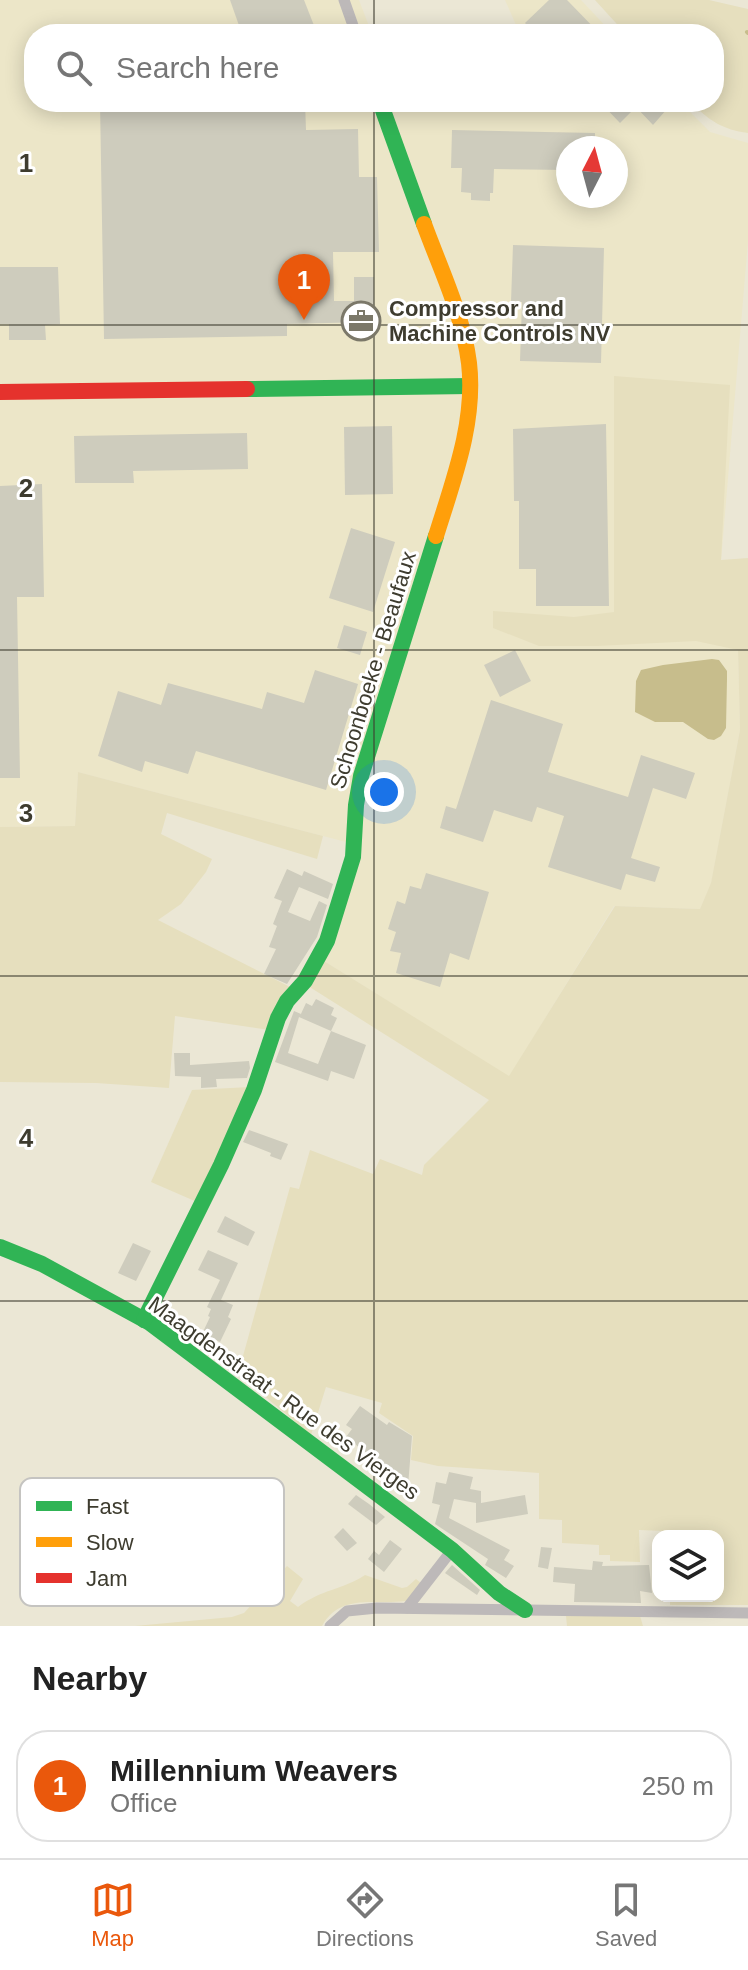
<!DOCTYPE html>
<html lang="en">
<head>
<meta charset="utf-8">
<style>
  body { margin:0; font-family:Arial,sans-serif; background:#f2f2f2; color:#222 }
  .controls { position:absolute; right:24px; bottom:24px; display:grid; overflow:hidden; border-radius:16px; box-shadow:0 4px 20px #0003 }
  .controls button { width:72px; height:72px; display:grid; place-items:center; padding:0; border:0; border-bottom:2px solid #e0e0e0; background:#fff; color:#222; font:40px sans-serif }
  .compass { position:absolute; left:556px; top:136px; width:72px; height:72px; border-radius:50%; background:#fff; box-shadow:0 4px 20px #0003; rotate:6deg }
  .you { position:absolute; left:384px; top:792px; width:28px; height:28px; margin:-20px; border:6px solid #fff; border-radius:50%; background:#1a73e8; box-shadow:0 0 0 12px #1a73e833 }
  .badge { display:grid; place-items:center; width:52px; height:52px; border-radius:50%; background:#ea580c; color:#fff; font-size:26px; font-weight:700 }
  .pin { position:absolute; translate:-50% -66px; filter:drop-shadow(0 2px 4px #0008) }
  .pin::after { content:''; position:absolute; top:42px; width:28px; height:24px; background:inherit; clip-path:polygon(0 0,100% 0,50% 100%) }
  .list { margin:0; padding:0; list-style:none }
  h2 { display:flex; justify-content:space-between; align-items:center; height:104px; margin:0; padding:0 32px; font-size:34px }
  h2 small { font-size:26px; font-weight:400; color:#767676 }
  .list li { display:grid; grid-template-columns:52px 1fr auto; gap:24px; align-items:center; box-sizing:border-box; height:112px; margin:0 16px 16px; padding:0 16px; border:2px solid #e0e0e0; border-radius:32px }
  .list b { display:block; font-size:30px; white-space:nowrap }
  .list p { margin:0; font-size:26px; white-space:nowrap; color:#767676 }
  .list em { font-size:26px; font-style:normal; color:#767676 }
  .icon { flex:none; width:44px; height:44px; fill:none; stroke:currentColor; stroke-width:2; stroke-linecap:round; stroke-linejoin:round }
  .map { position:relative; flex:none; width:748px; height:1626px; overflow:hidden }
  .search { position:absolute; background:#fff; box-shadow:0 4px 20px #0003; left:24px; right:24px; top:24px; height:88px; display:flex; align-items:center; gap:20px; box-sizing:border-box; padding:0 28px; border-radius:32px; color:#767676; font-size:30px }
  .sheet { height:232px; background:#fff }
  nav { display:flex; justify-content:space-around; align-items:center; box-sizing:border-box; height:112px; border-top:2px solid #e0e0e0; background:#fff; font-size:22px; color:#767676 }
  nav a { display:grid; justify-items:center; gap:4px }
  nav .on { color:#ea580c }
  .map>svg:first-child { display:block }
  .built { fill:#ece6c8; fill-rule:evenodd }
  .green { fill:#e6dfbe }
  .water { fill:#c7bd8c }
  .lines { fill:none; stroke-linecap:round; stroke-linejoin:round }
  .stream { stroke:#c7bd8c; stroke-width:4 }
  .building { fill:#ceccbd; fill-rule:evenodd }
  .street { stroke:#bdb9b9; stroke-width:11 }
  .fast { stroke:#30b455; stroke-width:16 }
  .slow { stroke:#ff9f0a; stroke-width:16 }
  .jam { stroke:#e5322d; stroke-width:16 }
  .grid { fill:none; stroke:#3e3c2f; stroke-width:2; stroke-opacity:0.55 }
  .labels { text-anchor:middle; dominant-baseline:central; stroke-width:6; stroke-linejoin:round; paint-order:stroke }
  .poi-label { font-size:22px; font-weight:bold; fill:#3e3c2f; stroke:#fff; text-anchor:start }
  .street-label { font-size:22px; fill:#3e3c2f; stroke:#fff }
  .key { fill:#fff; stroke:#c5c4c1; stroke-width:2 }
  .key-label { font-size:22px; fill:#3e3c2f }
  .grid-label { font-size:26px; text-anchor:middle; font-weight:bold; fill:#3e3c2f; stroke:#fff; stroke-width:6; stroke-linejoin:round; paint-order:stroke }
</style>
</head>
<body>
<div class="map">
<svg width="748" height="1626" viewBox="0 0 748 1626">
  <rect width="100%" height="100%" fill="#ebe7d5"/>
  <g class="built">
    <path d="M 0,0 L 359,0 L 372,34 L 34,34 L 34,102 L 680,102 L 710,132 L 748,143 L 748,241 L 721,561 L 738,650 L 740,730 L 711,884 L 700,909 L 614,906 L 509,1077 L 324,961 L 334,946 L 361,849 L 350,843 L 78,772 L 75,826 L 0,827 ZM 568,148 L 616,148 L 616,196 L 568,196 Z"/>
    <polygon points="505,0 581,0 613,34 520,34"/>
  </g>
  <g class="green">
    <path d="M 595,0 L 709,0 L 748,9 L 748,133 C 723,130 708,120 691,102 L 714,102 L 714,34 L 626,34 Z"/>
    <polygon points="614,376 730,385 721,560 748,558 748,1605 670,1605 670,1596 718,1596 718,1536 666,1536 665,1531 639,1530 640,1562 610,1561 610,1555 599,1555 599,1545 562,1543 562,1520 539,1519 539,1473 438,1466 411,1460 413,1436 379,1413 382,1403 326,1387 311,1435 238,1374 290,1187 299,1189 310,1150 373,1174 380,1159 422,1175 424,1165 489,1100 308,986 324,961 509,1076 615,906 700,909 711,883 740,730 738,650 696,641 597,646 539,646 493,628 493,611 574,617 614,612"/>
    <polygon points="78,772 323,836 317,859 167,813 161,834 212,859 206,872 181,904 158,920 294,989 270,1030 175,1016 169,1088 96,1083 0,1082 0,827 75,826"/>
    <polygon points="250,1087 197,1202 151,1182 192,1090"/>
    <path d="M 287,1566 L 303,1579 L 290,1601 L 298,1607 C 322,1589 342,1590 365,1575 L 402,1588 L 407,1587 L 416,1579 L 421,1583 L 406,1601 C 374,1605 340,1593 322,1626 L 135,1626 L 232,1617 L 244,1613 Z"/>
    <polygon points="566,1616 640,1616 643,1626 567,1626"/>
  </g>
  <polygon class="water" points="712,659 719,660 727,671 727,679 726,728 721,736 714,740 708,739 683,722 655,722 635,712 636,681 641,670 663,665"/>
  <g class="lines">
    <polyline class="stream" points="747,32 748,33"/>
  </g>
  <g class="building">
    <polygon points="230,0 304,0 315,28 301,34 242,34"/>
    <polygon points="549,0 567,0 600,34 535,34 525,23"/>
    <polygon points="100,102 305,102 306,130 358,129 359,177 377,177 379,252 333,252 334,301 354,301 354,277 374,277 374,314 368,314 368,322 287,324 287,336 104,339"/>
    <polygon points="600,102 673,102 653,125 636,107 620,123"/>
    <polygon points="452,130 595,133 595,148 568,148 568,170 494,169 493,193 490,193 490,201 471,200 471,193 461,192 462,168 451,168"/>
    <polygon points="513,245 604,248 601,363 520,361 522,302 511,302"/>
    <polygon points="0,267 58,267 60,324 45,325 46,340 9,340 9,324 0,324"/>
    <polygon points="606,424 609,606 536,606 536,569 519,569 519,501 514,501 513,429"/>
    <polygon points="392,426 393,494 345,495 344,427"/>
    <polygon points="247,433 248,469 133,471 134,483 75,483 74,436"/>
    <polygon points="42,484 44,597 17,597 20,778 0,778 0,486"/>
    <polygon points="351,528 395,542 373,612 329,598"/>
    <polygon points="344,625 367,632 360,655 337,648"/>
    <polygon points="515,650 531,681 500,697 484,665"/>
    <polygon points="315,670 358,684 326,790 196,751 188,774 145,761 142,772 98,756 118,691 161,705 168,683 262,709 267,692 304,703"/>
    <polygon points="491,700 563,724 548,772 628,797 641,755 695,773 686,799 653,788 631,858 660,867 655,882 626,874 621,890 548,867 564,816 537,807 532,822 494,810 483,842 440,828 446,806 456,809"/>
    <polygon points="287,869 302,876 304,871 333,884 328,899 299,887 288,912 310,921 319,901 327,905 317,937 287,984 264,974 276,949 269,947 277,926 273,924 282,901 274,898"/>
    <polygon points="426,873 489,892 469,960 450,953 440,987 396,973 401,953 390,951 396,932 388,929 397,901 405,904 410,886 421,889"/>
    <path d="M 316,999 L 334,1008 L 331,1015 L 337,1018 L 331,1031 L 366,1045 L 354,1079 L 331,1071 L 328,1081 L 275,1062 L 294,1011 L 301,1014 L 300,1016 L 306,1003 L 312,1006 ZM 299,1017 L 331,1031 L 318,1064 L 288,1053 Z"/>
    <polygon points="174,1053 190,1053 190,1065 249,1061 250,1068 247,1078 216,1079 217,1087 201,1088 201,1077 175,1076"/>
    <polygon points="249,1130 288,1144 281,1160 270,1156 271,1153 243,1142"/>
    <polygon points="225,1216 255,1232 248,1246 217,1232"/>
    <polygon points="133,1243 151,1251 136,1281 118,1273"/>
    <polygon points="208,1250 238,1263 221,1300 233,1305 228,1317 231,1319 220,1342 202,1334 210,1317 208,1316 211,1309 207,1307 220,1280 198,1270"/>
    <polygon points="360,1406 387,1425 389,1422 412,1436 408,1486 401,1495 372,1472 379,1463 346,1437 352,1429 346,1425"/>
    <polygon points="449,1472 473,1477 470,1489 481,1491 481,1503 525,1495 528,1514 476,1523 476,1503 454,1499 449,1518 510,1550 504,1560 514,1566 506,1578 485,1565 488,1559 435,1524 440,1505 432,1503 436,1482 446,1484"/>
    <polygon points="356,1495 369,1504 385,1517 376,1525 348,1504"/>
    <polygon points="343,1528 357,1543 347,1551 334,1537"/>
    <polygon points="390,1540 402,1549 384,1572 368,1559 374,1551 379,1555"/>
    <polygon points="541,1547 552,1548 548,1569 538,1567"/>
    <polygon points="593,1561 603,1562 602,1566 649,1565 652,1593 640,1591 641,1603 574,1602 575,1584 553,1582 554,1567 592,1570"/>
    <polygon points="452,1565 480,1590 477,1595 445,1573"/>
  </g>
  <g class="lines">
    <g class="street">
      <polyline points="344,0 356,34"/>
      <polyline points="407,1608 452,1550"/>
      <polyline points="330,1626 347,1611 377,1608 748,1613"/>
    </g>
    <g class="fast">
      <polyline points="380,102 424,224"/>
      <polyline points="247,389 470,386"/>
      <polyline points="0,1247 42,1264 150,1323 452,1550 499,1593 525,1610"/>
      <polyline points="144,1320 221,1165 254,1090 278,1018 287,1001 305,981 327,941 353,857 356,805 361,776 436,536"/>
    </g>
    <path class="slow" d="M 424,224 C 440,268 463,315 469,363 C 476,422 453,481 436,536"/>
    <polyline class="jam" points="0,392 247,389"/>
  </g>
  <path class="grid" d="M 374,0 L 374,34M 374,102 L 374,1626M 0,325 L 748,325M 0,650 L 748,650M 0,976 L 748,976M 0,1301 L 748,1301"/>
  <defs>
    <symbol id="office-ring" viewBox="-11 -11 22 22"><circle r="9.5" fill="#fff" stroke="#7b7869" stroke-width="1.5"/><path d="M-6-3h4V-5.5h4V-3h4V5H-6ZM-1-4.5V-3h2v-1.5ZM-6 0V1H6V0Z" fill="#7b7869"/></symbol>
  </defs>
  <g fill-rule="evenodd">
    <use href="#office-ring" x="339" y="299" width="44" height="44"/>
  </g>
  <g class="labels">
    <g class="poi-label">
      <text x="389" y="308">Compressor and<tspan x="389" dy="25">Machine Controls NV</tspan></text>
    </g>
    <g class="street-label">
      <text transform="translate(373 670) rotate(-73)">Schoonboeke - Beaufaux</text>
      <text transform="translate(284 1398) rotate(36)">Maagdenstraat - Rue des Vierges</text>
    </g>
  </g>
  <rect x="20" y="1478" width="264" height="128" rx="12" class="key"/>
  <rect x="36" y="1501" width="36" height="10" fill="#30b455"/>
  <rect x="36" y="1537" width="36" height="10" fill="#ff9f0a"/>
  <rect x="36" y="1573" width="36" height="10" fill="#e5322d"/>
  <g class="key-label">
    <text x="86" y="1514">Fast</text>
    <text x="86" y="1550">Slow</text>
    <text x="86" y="1586">Jam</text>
  </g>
  <g class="grid-label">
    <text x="26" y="172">1</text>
    <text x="26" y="497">2</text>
    <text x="26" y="822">3</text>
    <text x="26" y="1147">4</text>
  </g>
</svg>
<div class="controls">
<button><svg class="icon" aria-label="layers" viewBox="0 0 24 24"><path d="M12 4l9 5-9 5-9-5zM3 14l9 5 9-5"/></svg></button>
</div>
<svg class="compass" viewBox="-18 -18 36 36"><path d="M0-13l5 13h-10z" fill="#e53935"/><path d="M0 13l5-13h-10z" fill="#767676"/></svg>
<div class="you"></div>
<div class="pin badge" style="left:304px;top:320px">1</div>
<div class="search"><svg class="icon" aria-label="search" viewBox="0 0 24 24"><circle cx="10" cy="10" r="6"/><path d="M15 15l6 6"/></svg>Search here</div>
</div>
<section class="sheet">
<h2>Nearby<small></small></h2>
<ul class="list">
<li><span class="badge">1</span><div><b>Millennium Weavers</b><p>Office</p></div><em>250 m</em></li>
</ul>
</section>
<nav>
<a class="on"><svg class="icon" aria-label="map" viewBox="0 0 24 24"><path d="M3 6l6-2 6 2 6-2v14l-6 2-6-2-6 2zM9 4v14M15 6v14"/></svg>Map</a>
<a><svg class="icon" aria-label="directions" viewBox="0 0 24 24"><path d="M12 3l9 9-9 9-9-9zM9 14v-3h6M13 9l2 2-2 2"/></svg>Directions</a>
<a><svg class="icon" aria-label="saved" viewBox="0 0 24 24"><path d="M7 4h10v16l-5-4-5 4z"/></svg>Saved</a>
</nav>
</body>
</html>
